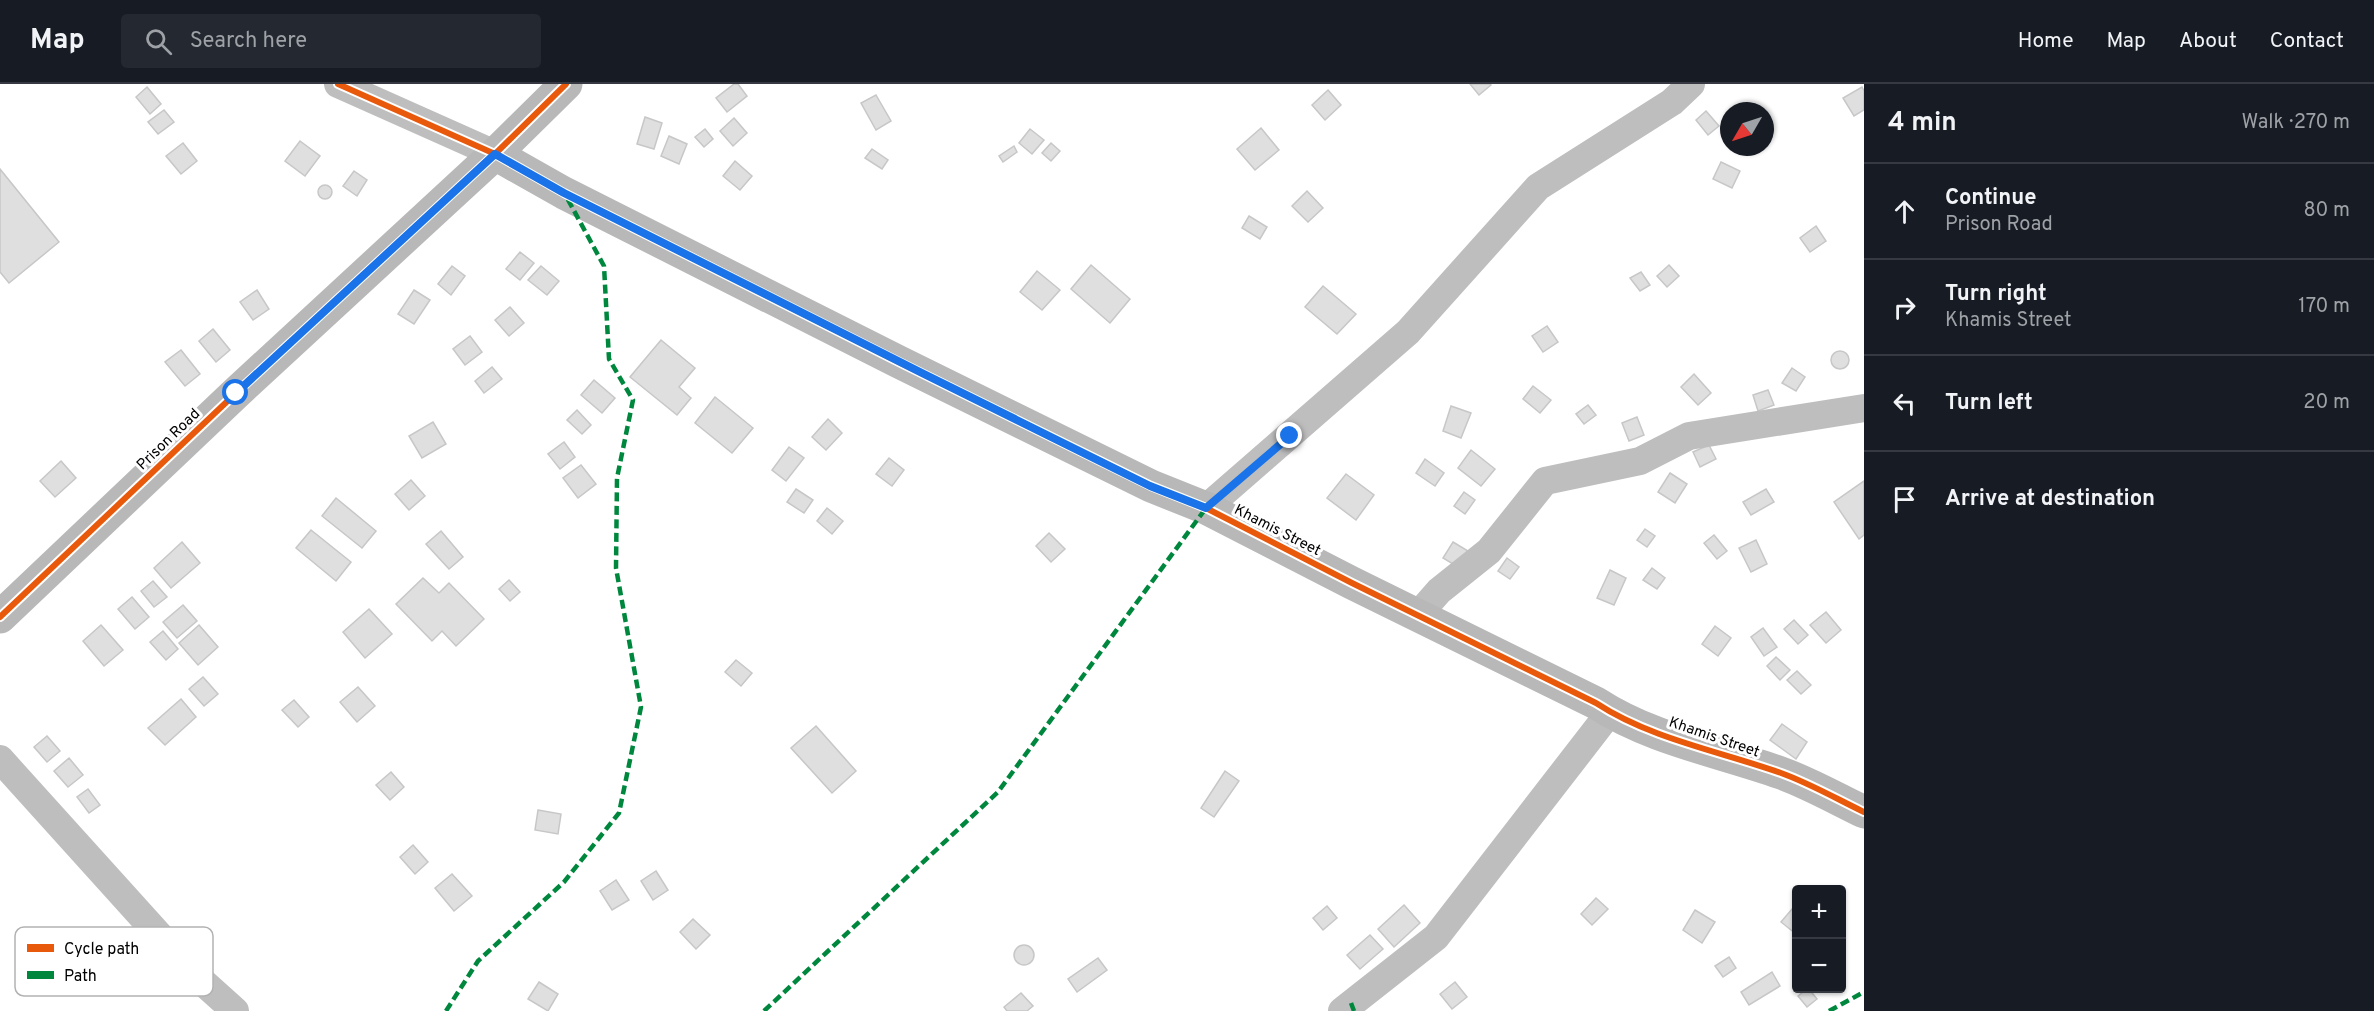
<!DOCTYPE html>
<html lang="en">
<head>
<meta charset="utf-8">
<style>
  body { margin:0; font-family:Overpass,sans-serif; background:#242831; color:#f1f3f6 }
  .controls { position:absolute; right:18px; bottom:18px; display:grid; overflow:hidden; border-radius:6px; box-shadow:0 2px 4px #0004 }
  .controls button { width:54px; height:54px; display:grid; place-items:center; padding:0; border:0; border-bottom:2px solid #363941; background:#171b24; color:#f1f3f6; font:30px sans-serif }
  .compass { position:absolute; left:1720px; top:18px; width:54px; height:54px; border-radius:50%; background:#171b24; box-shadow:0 2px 4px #0004; rotate:231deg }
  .stop { position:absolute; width:18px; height:18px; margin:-14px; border:4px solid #1a73e8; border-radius:50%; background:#fff }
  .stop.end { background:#1a73e8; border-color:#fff; box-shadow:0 2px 6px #0008 }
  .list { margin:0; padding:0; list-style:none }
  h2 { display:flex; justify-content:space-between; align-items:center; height:78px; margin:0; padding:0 24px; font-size:26px }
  h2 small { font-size:20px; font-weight:400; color:#9ea1a6 }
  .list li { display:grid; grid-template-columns:39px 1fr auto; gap:18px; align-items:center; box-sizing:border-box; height:96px; padding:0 24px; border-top:2px solid #363941 }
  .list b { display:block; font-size:22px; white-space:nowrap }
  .list p { margin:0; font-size:20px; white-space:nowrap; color:#9ea1a6 }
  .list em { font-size:20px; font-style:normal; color:#9ea1a6 }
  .icon { flex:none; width:33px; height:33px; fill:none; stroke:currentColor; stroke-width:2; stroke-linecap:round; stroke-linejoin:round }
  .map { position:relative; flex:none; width:1864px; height:927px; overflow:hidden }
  header { display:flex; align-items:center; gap:36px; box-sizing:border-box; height:84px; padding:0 30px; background:#171b24; border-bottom:2px solid #363941 }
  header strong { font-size:28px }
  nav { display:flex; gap:33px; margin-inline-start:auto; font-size:21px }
  .search { width:420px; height:54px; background:#242831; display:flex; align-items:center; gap:15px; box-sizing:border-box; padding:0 21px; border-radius:6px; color:#9ea1a6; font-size:22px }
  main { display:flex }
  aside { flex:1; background:#171b24 }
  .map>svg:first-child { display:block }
  .building { fill:#dfdfdf; stroke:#c7c7c7; stroke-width:1.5 }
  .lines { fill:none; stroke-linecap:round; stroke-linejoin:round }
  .street { stroke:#bebebe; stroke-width:28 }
  .secondary { stroke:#b8b8b8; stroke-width:33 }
  .quiet { stroke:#00873e; stroke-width:4.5; stroke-dasharray:9 4.5; stroke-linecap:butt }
  .cycleway-casing { stroke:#fff; stroke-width:10 }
  .cycleway { stroke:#e8590c; stroke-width:6 }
  .route { stroke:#1a73e8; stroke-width:8 }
  .labels { text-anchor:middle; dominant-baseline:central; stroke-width:6; stroke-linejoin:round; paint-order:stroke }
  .street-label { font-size:15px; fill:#000; stroke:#fff }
  .key { fill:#fff; stroke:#b2b2b2; stroke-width:1.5 }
  .key-label { font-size:16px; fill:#000 }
</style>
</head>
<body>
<header>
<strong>Map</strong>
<div class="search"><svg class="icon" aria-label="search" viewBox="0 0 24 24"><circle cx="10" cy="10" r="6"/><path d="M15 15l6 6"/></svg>Search here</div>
<nav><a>Home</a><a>Map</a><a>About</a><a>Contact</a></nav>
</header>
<main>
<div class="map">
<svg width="1864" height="927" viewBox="0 0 1864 927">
  <rect width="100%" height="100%" fill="#fff"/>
  <g class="building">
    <polygon points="734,0 738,0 747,12 727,28 716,14"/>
    <polygon points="1470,0 1490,0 1491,1 1479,11"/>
    <polygon points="147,3 161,20 150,30 136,13"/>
    <polygon points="1862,3 1864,7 1864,26 1854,32 1843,14"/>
    <polygon points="1328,6 1341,21 1325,36 1312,21"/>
    <polygon points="876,11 891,37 876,46 861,19"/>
    <polygon points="164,26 174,38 158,50 148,38"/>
    <polygon points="1706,27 1719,42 1708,51 1696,36"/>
    <polygon points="645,33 662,39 654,65 637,60"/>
    <polygon points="734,34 747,49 733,62 720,47"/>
    <polygon points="1261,44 1279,66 1255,86 1237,65"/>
    <polygon points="705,45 713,55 704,63 695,53"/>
    <polygon points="1030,45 1044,56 1032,70 1019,59"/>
    <polygon points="669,52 687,60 679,80 661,72"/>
    <polygon points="300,57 320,72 305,92 285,77"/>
    <polygon points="183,59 197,77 181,90 166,72"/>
    <polygon points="1051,59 1060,67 1051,77 1042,69"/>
    <polygon points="1014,62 1017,68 1003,78 999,72"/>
    <polygon points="872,65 888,76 882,85 865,74"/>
    <polygon points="735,77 752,92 740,106 723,92"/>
    <polygon points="1721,78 1740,87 1732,104 1713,95"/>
    <polygon points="0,85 59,158 9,199 0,188"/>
    <polygon points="354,87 367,96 357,112 343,102"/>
    <circle cx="325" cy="108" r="7"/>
    <polygon points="1307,107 1323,124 1308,138 1292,122"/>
    <polygon points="1249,132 1267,143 1260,155 1242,144"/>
    <polygon points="1816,142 1826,157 1810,168 1800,154"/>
    <polygon points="520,168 534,179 520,196 506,185"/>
    <polygon points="1091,181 1130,215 1110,239 1071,205"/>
    <polygon points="1669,181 1679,192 1667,203 1657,192"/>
    <polygon points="452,182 465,192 451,211 438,200"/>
    <polygon points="541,182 559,197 547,211 528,196"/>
    <polygon points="1037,187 1060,206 1042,226 1020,208"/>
    <polygon points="1641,188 1650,201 1640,207 1630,194"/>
    <polygon points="1323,202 1356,230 1337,250 1305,223"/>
    <polygon points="257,206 269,225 253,236 240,218"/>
    <polygon points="414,206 430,216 414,240 398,230"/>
    <polygon points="510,223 524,239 509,252 495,236"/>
    <polygon points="1547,242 1558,258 1543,268 1532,252"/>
    <polygon points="213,245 230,266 216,278 199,257"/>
    <polygon points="470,252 482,268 465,281 453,265"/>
    <polygon points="661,256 695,284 679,303 691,314 677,331 630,293"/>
    <polygon points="181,266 200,290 185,302 165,278"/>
    <circle cx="1840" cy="276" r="9"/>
    <polygon points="492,283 502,295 484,309 475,297"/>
    <polygon points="1792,284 1805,293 1796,307 1782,299"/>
    <polygon points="1694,290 1711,309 1698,321 1681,303"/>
    <polygon points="594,296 615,314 602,329 581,311"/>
    <polygon points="1533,302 1551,316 1540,329 1523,315"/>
    <polygon points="1768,306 1774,321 1758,327 1753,311"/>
    <polygon points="715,313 753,344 732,369 695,339"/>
    <polygon points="1588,321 1596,331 1584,340 1576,330"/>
    <polygon points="1451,322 1471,329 1461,354 1443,347"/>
    <polygon points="577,326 591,341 582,350 567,336"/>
    <polygon points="1637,333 1644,351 1629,357 1622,339"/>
    <polygon points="828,335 842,349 826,366 812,353"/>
    <polygon points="433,338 446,360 422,374 409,352"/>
    <polygon points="564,358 575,373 560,385 548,370"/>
    <polygon points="1709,361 1716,375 1700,383 1693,368"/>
    <polygon points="789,363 804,374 786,397 772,386"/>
    <polygon points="1471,366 1495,385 1481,402 1458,384"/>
    <polygon points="889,374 904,386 892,402 876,390"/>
    <polygon points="1425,375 1444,389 1435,402 1416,389"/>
    <polygon points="61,377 76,394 55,413 40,397"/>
    <polygon points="581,381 596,400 578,414 563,394"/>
    <polygon points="1670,389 1687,400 1675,419 1658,408"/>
    <polygon points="1346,390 1374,411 1356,436 1327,414"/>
    <polygon points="411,396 425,412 409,426 395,410"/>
    <polygon points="1864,397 1864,451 1859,455 1834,418"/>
    <polygon points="796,405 813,416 804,429 787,418"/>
    <polygon points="1766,405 1774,418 1751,431 1743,418"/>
    <polygon points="1464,408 1475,416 1465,430 1454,422"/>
    <polygon points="336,414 376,447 362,464 322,432"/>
    <polygon points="827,424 843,437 832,450 817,437"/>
    <polygon points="1645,445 1655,452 1647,463 1637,456"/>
    <polygon points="311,446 351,478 336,497 296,464"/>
    <polygon points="441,447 463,473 449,485 426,460"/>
    <polygon points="1049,449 1065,465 1051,478 1036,462"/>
    <polygon points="1714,451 1727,467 1717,475 1704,459"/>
    <polygon points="1756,456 1767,480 1751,488 1739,464"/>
    <polygon points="182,458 200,479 171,504 154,484"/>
    <polygon points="1453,458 1468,467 1458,483 1443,474"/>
    <polygon points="1507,474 1519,483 1510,495 1498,487"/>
    <polygon points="1652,484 1665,494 1657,505 1643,496"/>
    <polygon points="1610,486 1626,494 1614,521 1597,514"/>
    <polygon points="423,494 439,509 449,499 484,535 456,562 442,547 432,557 396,520"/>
    <polygon points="509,496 520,508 510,517 499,505"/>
    <polygon points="153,497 167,513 154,523 141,507"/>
    <polygon points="132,513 149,533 135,545 118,525"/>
    <polygon points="183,521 197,537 177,554 163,538"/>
    <polygon points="369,525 392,550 365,574 343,548"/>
    <polygon points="1826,528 1841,546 1826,559 1810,541"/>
    <polygon points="1794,536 1808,551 1798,560 1784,545"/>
    <polygon points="101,541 123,566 104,582 83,557"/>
    <polygon points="199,541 218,563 198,581 179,559"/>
    <polygon points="1715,542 1731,554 1718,572 1702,560"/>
    <polygon points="1763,544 1777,563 1764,572 1751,553"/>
    <polygon points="163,547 178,565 166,576 150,558"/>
    <polygon points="1776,573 1790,586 1780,596 1767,582"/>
    <polygon points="736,576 752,589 741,602 725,588"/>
    <polygon points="1797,587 1811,601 1801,610 1787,596"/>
    <polygon points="203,593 218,610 204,622 189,605"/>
    <polygon points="358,603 375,622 357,638 340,618"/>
    <polygon points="181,615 196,633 165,661 148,644"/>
    <polygon points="294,616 309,633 298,643 282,626"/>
    <polygon points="1782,640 1807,658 1796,675 1770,656"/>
    <polygon points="816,642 856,687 832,709 791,664"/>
    <polygon points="47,652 60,667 47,678 34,663"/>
    <polygon points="69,674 83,691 68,703 54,687"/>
    <polygon points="1225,687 1239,697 1214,733 1201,724"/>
    <polygon points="391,688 404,703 390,716 376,701"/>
    <polygon points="88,705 100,721 89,729 77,713"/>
    <polygon points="538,726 561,730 558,750 535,746"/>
    <polygon points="413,761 428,778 415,790 400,773"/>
    <polygon points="656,787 668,806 653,816 641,797"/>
    <polygon points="452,790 472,812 454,827 435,804"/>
    <polygon points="616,796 629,816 612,826 600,807"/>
    <polygon points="1596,814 1608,825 1592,841 1581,830"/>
    <polygon points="1404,821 1420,839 1394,863 1378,845"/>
    <polygon points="1327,822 1337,834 1323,846 1313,834"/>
    <polygon points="1792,825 1796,829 1796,850 1781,838"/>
    <polygon points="1695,826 1715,838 1702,859 1683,846"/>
    <polygon points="693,835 710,851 696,865 680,848"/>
    <polygon points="1370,851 1383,865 1360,885 1347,871"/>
    <circle cx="1024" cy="871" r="10"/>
    <polygon points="1729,873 1736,884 1723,893 1715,882"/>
    <polygon points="1098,874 1107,886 1077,908 1068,895"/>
    <polygon points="1772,888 1780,902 1749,921 1741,908"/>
    <polygon points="539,898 558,910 548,927 528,915"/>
    <polygon points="1455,898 1467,913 1452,925 1440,910"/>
    <polygon points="1808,904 1817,915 1807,923 1798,912"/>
    <polygon points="1021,909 1033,922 1027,927 1007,927 1004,923"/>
  </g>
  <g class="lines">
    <g class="street">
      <polyline points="338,0 495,70"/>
      <polyline points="1206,424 1408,248 1538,103 1672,18 1691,0"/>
      <polyline points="1418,531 1439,507 1489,467 1545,397 1640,377 1689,352 1864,324"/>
      <polyline points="0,675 195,891 235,927"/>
      <polyline points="1342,927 1436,853 1610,628"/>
    </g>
    <g class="secondary">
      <path d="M 495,70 L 564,109 L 899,278 L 1151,402 L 1206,424 L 1352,499 L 1596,619 C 1651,655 1719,667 1781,689 C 1809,699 1837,715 1864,728"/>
      <polyline points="0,533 236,309 495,70 566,0"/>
    </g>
    <g class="quiet">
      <polyline points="1351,919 1354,927"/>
      <polyline points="446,927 478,877 564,798 619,729 641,623 616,484 617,394 633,316 609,275 604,182 566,112"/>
      <polyline points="764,927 998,708 1206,424"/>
      <polyline points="1829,927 1864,908"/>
    </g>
    <defs>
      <g id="cycleway">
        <path d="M 338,0 L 495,70 L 564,109 L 899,278 L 1151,402 L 1206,424 L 1352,499 L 1596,619 C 1651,655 1719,667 1781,689 C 1809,699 1837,715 1864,728"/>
        <polyline points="0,533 236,309 495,70 566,0"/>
      </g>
    </defs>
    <use href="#cycleway" class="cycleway-casing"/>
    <use href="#cycleway" class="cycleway"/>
  </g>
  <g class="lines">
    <polyline class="route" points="236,309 495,70 564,109 924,290 1150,402 1206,424 1290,352"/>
  </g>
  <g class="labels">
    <g class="street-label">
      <text transform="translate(169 356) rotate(-44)">Prison Road</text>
      <text transform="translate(1277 447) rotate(27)">Khamis Street</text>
      <text transform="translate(1714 654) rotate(19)">Khamis Street</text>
    </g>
  </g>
  <rect x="15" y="843" width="198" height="69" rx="9" class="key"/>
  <rect x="27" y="860" width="27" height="8" fill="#e8590c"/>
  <rect x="27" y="887" width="27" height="8" fill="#00873e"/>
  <g class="key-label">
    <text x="64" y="870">Cycle path</text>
    <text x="64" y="897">Path</text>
  </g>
</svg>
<div class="controls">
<button>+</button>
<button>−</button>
</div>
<svg class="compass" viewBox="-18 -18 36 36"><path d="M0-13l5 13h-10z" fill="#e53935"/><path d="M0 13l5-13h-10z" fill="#9ea1a6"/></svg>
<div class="stop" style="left:236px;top:309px"></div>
<div class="stop end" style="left:1290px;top:352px"></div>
</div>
<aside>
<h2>4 min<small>Walk · 270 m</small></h2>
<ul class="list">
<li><svg class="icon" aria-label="ahead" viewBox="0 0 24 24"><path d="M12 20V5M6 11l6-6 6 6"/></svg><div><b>Continue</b><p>Prison Road</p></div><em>80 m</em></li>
<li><svg class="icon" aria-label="right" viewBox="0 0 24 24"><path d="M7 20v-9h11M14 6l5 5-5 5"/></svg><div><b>Turn right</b><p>Khamis Street</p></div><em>170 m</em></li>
<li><svg class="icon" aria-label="left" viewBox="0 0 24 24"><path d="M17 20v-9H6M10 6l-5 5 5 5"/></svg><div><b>Turn left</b></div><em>20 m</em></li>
<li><svg class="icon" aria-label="arrive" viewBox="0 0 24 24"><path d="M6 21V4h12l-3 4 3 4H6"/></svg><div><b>Arrive at destination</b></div></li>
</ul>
</aside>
</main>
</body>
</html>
